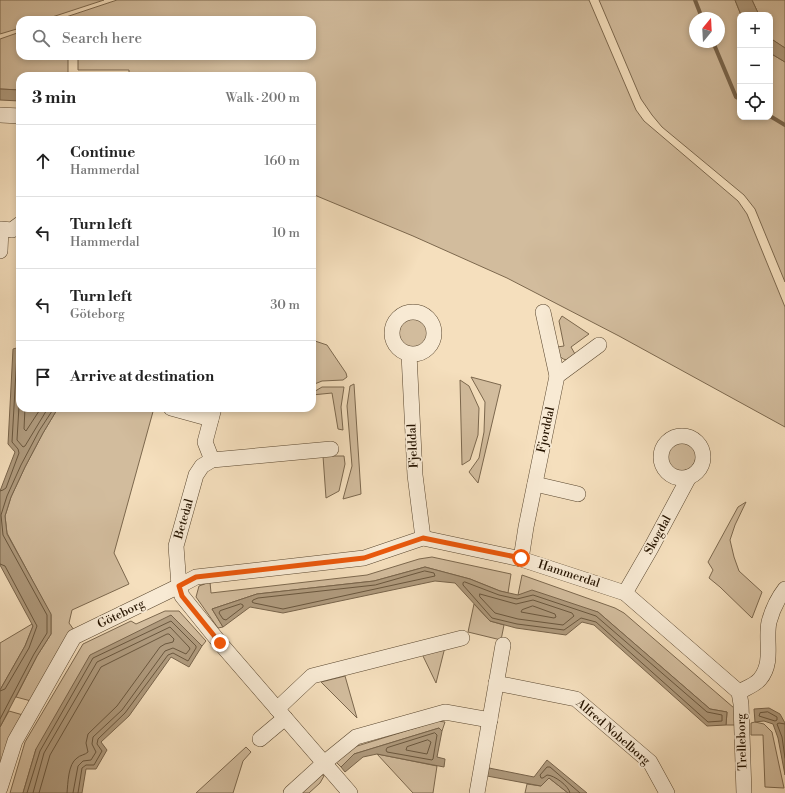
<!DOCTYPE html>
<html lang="en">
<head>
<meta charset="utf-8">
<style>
  body { margin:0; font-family:"Libre Bodoni",serif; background:#f6f6f6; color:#222 }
  .controls { position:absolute; right:12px; top:12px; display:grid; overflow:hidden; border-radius:8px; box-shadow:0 2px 6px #0003 }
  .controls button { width:36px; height:36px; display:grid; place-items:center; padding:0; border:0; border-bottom:1px solid #e0e0e0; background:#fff; color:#222; font:20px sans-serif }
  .compass { position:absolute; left:689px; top:12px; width:36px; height:36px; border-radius:50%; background:#fff; box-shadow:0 2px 6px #0003; rotate:18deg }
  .stop { position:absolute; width:12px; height:12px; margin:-9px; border:3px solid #ea580c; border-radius:50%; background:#fff }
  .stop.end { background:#ea580c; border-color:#fff; box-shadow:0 1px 4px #0008 }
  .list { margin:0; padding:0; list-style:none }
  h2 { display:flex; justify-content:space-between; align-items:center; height:52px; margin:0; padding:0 16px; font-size:17px }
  h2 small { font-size:13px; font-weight:400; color:#767676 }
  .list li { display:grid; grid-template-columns:26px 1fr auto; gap:12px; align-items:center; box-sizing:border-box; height:72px; padding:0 16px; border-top:1px solid #e0e0e0 }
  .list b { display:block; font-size:15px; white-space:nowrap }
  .list p { margin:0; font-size:13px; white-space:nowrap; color:#767676 }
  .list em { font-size:13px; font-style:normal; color:#767676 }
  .icon { flex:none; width:22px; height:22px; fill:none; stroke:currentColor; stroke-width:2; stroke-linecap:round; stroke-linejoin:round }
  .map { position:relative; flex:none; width:785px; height:793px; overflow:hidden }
  .search { position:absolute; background:#fff; box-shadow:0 2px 6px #0003; left:16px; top:16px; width:300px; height:44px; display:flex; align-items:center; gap:10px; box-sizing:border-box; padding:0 14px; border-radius:12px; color:#767676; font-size:15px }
  .panel { position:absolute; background:#fff; box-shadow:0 2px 6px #0003; left:16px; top:72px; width:300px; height:340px; border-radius:12px }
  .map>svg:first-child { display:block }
  .green { fill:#d2bc9d; stroke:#7c684e; fill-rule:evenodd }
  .water { fill:#af9a7d; stroke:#78644b }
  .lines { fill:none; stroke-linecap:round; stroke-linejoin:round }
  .shore { stroke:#6a573e; stroke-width:1 }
  .stream { stroke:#78644b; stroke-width:4 }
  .minor-casing { stroke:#5a472f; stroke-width:16 }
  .minor { stroke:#f8ead4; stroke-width:15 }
  .route { stroke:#ea580c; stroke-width:5 }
  .labels { text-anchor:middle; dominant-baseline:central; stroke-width:3.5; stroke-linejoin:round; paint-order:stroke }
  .street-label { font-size:12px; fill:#261400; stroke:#f8ead4 }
</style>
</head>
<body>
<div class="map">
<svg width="785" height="793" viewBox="0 0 785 793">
  <rect width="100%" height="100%" fill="#f5dfbd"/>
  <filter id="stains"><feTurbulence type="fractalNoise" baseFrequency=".005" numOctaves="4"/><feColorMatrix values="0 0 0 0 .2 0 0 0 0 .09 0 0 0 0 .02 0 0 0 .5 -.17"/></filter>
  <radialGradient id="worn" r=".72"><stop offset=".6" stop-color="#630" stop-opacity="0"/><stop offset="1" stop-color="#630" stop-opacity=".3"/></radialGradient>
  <g class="green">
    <polygon points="0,0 104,0 43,20 20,20 20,28 0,34"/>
    <polygon points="117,0 589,0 636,110 644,121 738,201 747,214 785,307 785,427 619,336 507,278 413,236 312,194 312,76 129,76 129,70 78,70 78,56 312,56 312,20 57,20"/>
    <path d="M 599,0 L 735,0 L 741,15 L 740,15 L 740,117 L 770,117 L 770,53 L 785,62 L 785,282 L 755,209 L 744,195 L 662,127 L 652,115 L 641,99 ZM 695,18 L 719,18 L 719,42 L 695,42 Z"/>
    <polygon points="752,0 785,0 785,48 771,39 770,15 759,15"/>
    <polygon points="20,32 20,56 68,56 68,76 20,76 20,90 0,89 0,39"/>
    <path d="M 562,316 L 589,334 L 571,347 L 575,354 L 569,360 C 560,360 559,355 557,347 L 564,346 L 559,321 Z"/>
    <circle cx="414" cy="333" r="15"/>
    <polygon points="312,340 327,345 346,373 347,377 343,380 322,381 312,385"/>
    <polygon points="471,377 501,385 478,483 469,472 479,458 484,432 485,402"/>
    <polygon points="460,380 469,386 479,408 478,435 470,460 462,465"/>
    <polygon points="354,384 361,494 343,499 352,466 347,406 350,386"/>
    <polygon points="322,387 344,387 341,407 343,430 338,429 332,393 312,395 312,393"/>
    <polygon points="58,408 154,408 114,553 129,584 72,610 69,623 74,630 31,701 16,697 37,656 51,634 51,615 7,533 5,516 11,497 25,467 43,433"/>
    <circle cx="681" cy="456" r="15"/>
    <polygon points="323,456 344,456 345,464 339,491 326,498"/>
    <polygon points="746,502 735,525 730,540 734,557 739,571 762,592 752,618 720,587 709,578 713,570 708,562 738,507"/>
    <polygon points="432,557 511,574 508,593 500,591 470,579 425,567 374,581 257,594 212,609 223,627 218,628 196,597 199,586 210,582 211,593 367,575 419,559"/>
    <polygon points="522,575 615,608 624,613 734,708 735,725 726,725 727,712 710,709 598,612 518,595"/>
    <polygon points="474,604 490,621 504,625 501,640 468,632"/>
    <polygon points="165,611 179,611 206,641 202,646 171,615 36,749 23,793 10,793 25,742 83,644 131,621 136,624"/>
    <polygon points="32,624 33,626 25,646 0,690 0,643"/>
    <polygon points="445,647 436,683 422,654"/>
    <polygon points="345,676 357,718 321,682"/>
    <polygon points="9,711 23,715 0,772 0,727"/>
    <polygon points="438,721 445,722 442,731 439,728 354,754 341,767 336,762 354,747"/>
    <polygon points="755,722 764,724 772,732 784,788 765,787 763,735 751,735 751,723"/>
    <polygon points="246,747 251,752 243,761 233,793 196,793"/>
    <polygon points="377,754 437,766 433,793 413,793"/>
    <polygon points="321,774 324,776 320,783 309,793 300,793"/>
    <polygon points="549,778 568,793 525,793 527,784 541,786"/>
  </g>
  <g class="water">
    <polygon points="735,0 752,0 759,15 741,15"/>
    <polygon points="770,38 785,48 785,62 770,53"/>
    <polygon points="0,89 20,90 20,101 0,100"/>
    <polygon points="20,347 20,408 58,408 43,433 25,467 11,497 5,516 7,534 51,614 51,634 37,656 0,727 0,690 25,646 33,626 0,565 0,491 15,452 8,444 13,349"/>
    <polygon points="425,567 470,579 500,591 518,595 532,590 598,612 710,709 727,712 726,725 707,726 594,625 582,622 566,635 516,628 490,621 455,583 435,581 283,613 250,607 223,627 212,609 257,594 374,581"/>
    <polygon points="171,615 202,646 189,667 171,657 129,716 101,742 107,750 96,769 86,769 82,793 23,793 36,749 90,655"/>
    <polygon points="769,708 780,714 785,723 785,775 778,738 773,724 764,721 755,722 754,709"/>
    <polygon points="439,728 442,731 437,757 445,759 444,767 377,754 363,757 345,772 341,767 354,754"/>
    <polygon points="547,760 587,793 568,793 549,778 541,786 487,776 489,768 534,777"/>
  </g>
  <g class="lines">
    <g class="shore">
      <polyline points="20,389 17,440 23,447 25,446 48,408"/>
      <polyline points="25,408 24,429 26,431 41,408"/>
      <polyline points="0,491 3,490 6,488 19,453 18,449 12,442 17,353 20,351"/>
      <polyline points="0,564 5,566 37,626 29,648 5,689 0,691"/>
      <polygon points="425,571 434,573 435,576 283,609 254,603 252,602 253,600 258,598 375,585"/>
      <polygon points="465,582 499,595 517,599 533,595 596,616 707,712 722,715 722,721 708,722 596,622 581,618 564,630 517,624 492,618 463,585 463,583"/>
      <polygon points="480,594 516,604 533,600 572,613 574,616 563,625 518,619 495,613 480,597"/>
      <polygon points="241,604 243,605 243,607 226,620 223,619 219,613 220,611"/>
      <polygon points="533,606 555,614 556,617 554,618 521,612 522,610"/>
      <polygon points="768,712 777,717 777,720 775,721 759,716 760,713"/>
      <polyline points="0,719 34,654 47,633 47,615 3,535 1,515 7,496 21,465 39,431 54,408"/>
      <polyline points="785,724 779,723 777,724 782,737 785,758"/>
      <polygon points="435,733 437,735 433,759 432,760 387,752 386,750 387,748"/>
      <polygon points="428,740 431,742 427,754 406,750 407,747"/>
      <polyline points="27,793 40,751 93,658 171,621 196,646 196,648 188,661 173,653 168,655 125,713 98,739 97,744 102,751 94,765 86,765 82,768 78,793"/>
      <polyline points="33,793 44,753 97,662 170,627 189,647 190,649 186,654 173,648 165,651 122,710 93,737 92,744 96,752 91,760 83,761 78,766 73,793"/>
      <path d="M 39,793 L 50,755 L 101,667 L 167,634 L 169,634 L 174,639 L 173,642 L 165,644 L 160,647 L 117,706 L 88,734 L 86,743 L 88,752 C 85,755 80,755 77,758 C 68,764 68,783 67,793"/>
      <path d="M 570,793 C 569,786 554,775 547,775 L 543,778 L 541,778 L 540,775 L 547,767 L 550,767 L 580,793"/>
    </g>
    <g class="stream">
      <polyline points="695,0 702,18"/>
      <polyline points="713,42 736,97 740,99"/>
      <polyline points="770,116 785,125"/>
    </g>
    <defs>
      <g id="minor">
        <polyline points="0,115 20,116"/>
        <polyline points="0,251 1,229 12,230 20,224"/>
        <polyline points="543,312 557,376"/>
        <circle cx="413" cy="333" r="21"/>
        <polyline points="409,354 415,475 423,538"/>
        <polyline points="171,408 211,419"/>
        <circle cx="682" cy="457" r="21"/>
        <polyline points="331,449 212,460 202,466 196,475 176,546 179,586 196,577 364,558 423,538 521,559 625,593 739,692"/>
        <polyline points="212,460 205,442 214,408"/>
        <polyline points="535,484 578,494"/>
        <polyline points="521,559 526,527 557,376 599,345"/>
        <polyline points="625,593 651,548 689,477"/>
        <polyline points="496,683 576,699 650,762 667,793"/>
        <path d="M 739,692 C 746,688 755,685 760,679 C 774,662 765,641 769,622 C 772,611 778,598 785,589"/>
        <polyline points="739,692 741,704 744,793"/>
        <polyline points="277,709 312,676 462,638"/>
        <polyline points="260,739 285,718"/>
        <polyline points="0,788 15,741 74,637 179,586 182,596 220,643 350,793"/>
        <polyline points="291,793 324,763 356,737 445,712 490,720"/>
        <polyline points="477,793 503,645"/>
      </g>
    </defs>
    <use href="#minor" class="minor-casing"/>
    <use href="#minor" class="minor"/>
  </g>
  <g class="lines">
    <polyline class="route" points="220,643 182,596 179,586 196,577 364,558 423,538 521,558"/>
  </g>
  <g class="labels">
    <g class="street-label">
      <text transform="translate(546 430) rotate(-78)">Fjorddal</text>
      <text transform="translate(413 446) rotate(-93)">Fjelddal</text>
      <text transform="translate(184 519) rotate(-74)">Betedal</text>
      <text transform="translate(658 535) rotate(-61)">Skogdal</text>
      <text transform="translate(569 574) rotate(18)">Hammerdal</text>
      <text transform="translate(121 614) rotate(-26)">Göteborg</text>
      <text transform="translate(613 732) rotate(41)">Alfred Nobelborg</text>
      <text transform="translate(742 742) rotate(-92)">Trelleborg</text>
    </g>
  </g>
  <rect width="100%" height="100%" filter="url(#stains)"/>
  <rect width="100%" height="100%" fill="url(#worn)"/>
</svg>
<div class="controls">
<button>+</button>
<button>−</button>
<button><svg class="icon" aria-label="locate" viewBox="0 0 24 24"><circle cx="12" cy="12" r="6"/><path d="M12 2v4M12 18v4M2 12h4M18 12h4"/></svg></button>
</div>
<svg class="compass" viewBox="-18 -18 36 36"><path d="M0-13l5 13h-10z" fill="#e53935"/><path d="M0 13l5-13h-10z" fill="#767676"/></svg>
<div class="stop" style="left:521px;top:558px"></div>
<div class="stop end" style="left:220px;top:643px"></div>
<div class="search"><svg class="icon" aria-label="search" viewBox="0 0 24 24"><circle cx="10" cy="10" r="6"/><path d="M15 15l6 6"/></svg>Search here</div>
<section class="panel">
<h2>3 min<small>Walk · 200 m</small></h2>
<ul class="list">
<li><svg class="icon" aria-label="ahead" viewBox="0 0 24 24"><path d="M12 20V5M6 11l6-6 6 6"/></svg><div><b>Continue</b><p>Hammerdal</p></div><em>160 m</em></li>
<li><svg class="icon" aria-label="left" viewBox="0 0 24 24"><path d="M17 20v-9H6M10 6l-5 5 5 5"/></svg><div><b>Turn left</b><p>Hammerdal</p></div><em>10 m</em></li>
<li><svg class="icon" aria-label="left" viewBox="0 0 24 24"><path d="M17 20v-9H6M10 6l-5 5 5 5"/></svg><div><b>Turn left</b><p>Göteborg</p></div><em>30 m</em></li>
<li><svg class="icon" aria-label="arrive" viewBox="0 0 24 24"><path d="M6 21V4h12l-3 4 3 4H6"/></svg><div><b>Arrive at destination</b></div></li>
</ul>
</section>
</div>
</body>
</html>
